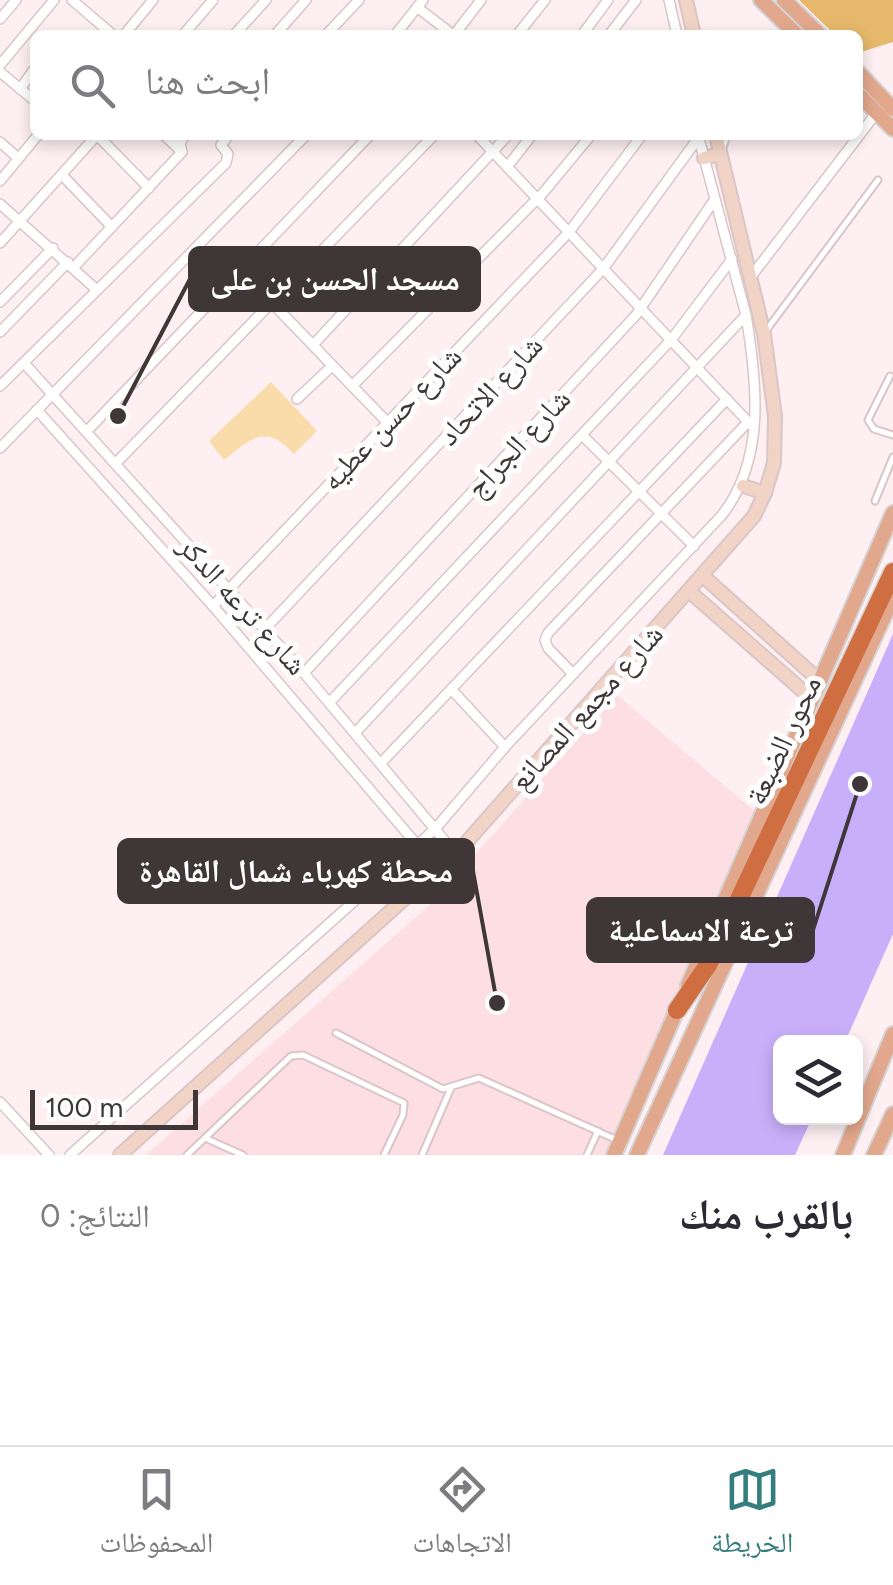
<!DOCTYPE html>
<html lang="ar">
<head>
<meta charset="utf-8">
<style>
  body { margin:0; font-family:Figtree,"Noto Naskh Arabic",sans-serif; background:#f2f2f3; color:#2b2b33; direction:rtl }
  .controls { position:absolute; right:30px; bottom:30px; display:grid; overflow:hidden; border-radius:15px; box-shadow:0 5px 15px #0003 }
  .controls button { width:90px; height:90px; display:grid; place-items:center; padding:0; border:0; border-bottom:2px solid #e1e1e2; background:#fff; color:#2b2b33; font:50px sans-serif }
  .scale { position:absolute; left:30px; bottom:25px; width:168px; box-sizing:border-box; padding-left:10px; border:5px solid #3e3637; border-top:0; font-size:28px; line-height:35px; white-space:nowrap; color:#3e3637; -webkit-text-stroke:8px #fff; paint-order:stroke }
  .list { margin:0; padding:0; list-style:none }
  h2 { display:flex; justify-content:space-between; align-items:center; height:130px; margin:0; padding:0 40px; font-size:42px }
  h2 small { font-size:32px; font-weight:400; color:#7c7c81 }
  .icon { flex:none; width:55px; height:55px; fill:none; stroke:currentColor; stroke-width:2; stroke-linecap:round; stroke-linejoin:round }
  .map { position:relative; flex:none; width:893px; height:1155px; overflow:hidden; direction:ltr }
  .search { position:absolute; background:#fff; box-shadow:0 5px 15px #0003; left:30px; right:30px; top:30px; height:110px; display:flex; align-items:center; gap:25px; box-sizing:border-box; padding:0 35px; border-radius:15px; color:#7c7c81; font-size:38px }
  .sheet { height:290px; background:#fff }
  nav { display:flex; justify-content:space-around; align-items:center; box-sizing:border-box; height:140px; border-top:2px solid #e1e1e2; background:#fff; font-size:28px; color:#7c7c81 }
  nav a { display:grid; justify-items:center; gap:5px }
  nav .on { color:#357e7f }
  .map>svg:first-child { display:block }
  .built { fill:#fddee2 }
  .green { fill:#fadbaa }
  .forest { fill:#e5b86c }
  .water { fill:#c9affa }
  .lines { fill:none; stroke-linecap:round; stroke-linejoin:round }
  .lane-casing { stroke:#dac5c7; stroke-width:9 }
  .street-casing { stroke:#dac5c7; stroke-width:12 }
  .secondary-casing { stroke:#dac5c7; stroke-width:16 }
  .primary-casing { stroke:#d5d3d3; stroke-width:18 }
  .highway-casing { stroke:#d5d3d3; stroke-width:21 }
  .lane { stroke:#fff; stroke-width:5 }
  .street { stroke:#fff; stroke-width:9 }
  .secondary { stroke:#f1d4c6; stroke-width:12 }
  .primary { stroke:#e2a88d; stroke-width:14 }
  .highway { stroke:#cf6e41; stroke-width:18 }
  .labels { text-anchor:middle; dominant-baseline:central; stroke-width:10; stroke-linejoin:round; paint-order:stroke }
  .street-label { font-size:30px; fill:#3e3637; stroke:#fff }
  .leader { fill:none; stroke:#3e3637; stroke-width:4 }
  .callout-dot { fill:#3e3637; stroke:#fff; stroke-width:4 }
  .callout { fill:#3e3637; stroke:#3e3637; stroke-width:4 }
  .callout-label { font-size:32px; text-anchor:middle; font-weight:bold; fill:#fff }
</style>
</head>
<body>
<div class="map">
<svg width="893" height="1155" viewBox="0 0 893 1155">
  <rect width="100%" height="100%" fill="#fef0f2"/>
  <polygon class="built" points="617,695 758,814 607,1155 146,1155 433,902"/>
  <path class="green" d="M 271,382 L 317,431 L 294,454 C 266,423 251,438 224,460 L 209,441 Z"/>
  <polygon class="forest" points="799,0 893,0 893,42 858,53 858,35 835,35"/>
  <polygon class="water" points="893,634 893,934 845,1042 780,1042 780,1118 812,1118 795,1155 663,1155"/>
  <g class="lines">
    <defs>
      <g id="lane">
        <polyline points="722,151 727,135"/>
        <polyline points="765,332 878,180"/>
        <polyline points="890,376 868,420 874,429 893,435"/>
        <polyline points="875,501 893,457"/>
        <polyline points="336,1033 443,1089 479,1078 617,1140"/>
        <polyline points="205,1138 243,1155"/>
        <polyline points="187,1155 291,1056 303,1055 404,1103 403,1115 384,1155"/>
        <polyline points="422,1155 451,1088"/>
        <polyline points="587,1155 598,1131"/>
      </g>
      <g id="street">
        <polyline points="72,0 113,35"/>
        <polyline points="669,0 677,35"/>
        <polyline points="417,7 453,35"/>
        <polyline points="0,19 16,0"/>
        <polyline points="124,35 153,0"/>
        <polyline points="183,35 213,0"/>
        <polyline points="234,35 266,0"/>
        <polyline points="275,35 306,0"/>
        <polyline points="326,35 359,0"/>
        <polyline points="395,35 423,0"/>
        <polyline points="454,35 481,0"/>
        <polyline points="517,35 545,0"/>
        <polyline points="582,35 608,0"/>
        <polyline points="609,35 636,0"/>
        <polyline points="0,65 54,0"/>
        <polyline points="0,72 35,101"/>
        <polyline points="20,89 35,68"/>
        <polyline points="97,135 149,188"/>
        <polyline points="164,135 180,150"/>
        <polyline points="477,135 753,427"/>
        <polyline points="0,142 18,158"/>
        <polyline points="507,167 532,135"/>
        <polyline points="62,175 112,227"/>
        <polyline points="0,181 38,135"/>
        <polyline points="0,204 97,290"/>
        <polyline points="0,243 97,135"/>
        <polyline points="74,267 182,152 180,143 185,135"/>
        <polyline points="750,278 877,112"/>
        <polyline points="0,302 53,248"/>
        <polyline points="273,304 387,422"/>
        <polyline points="0,332 68,262"/>
        <polyline points="313,345 508,135"/>
        <polyline points="24,363 304,673 455,853"/>
        <polyline points="0,386 226,163 228,154 221,145 229,135"/>
        <polyline points="352,386 543,193 591,135"/>
        <polyline points="297,399 332,366"/>
        <polyline points="37,410 213,606 436,867"/>
        <polyline points="87,431 370,135"/>
        <polyline points="582,435 694,546"/>
        <polyline points="0,448 306,135"/>
        <polyline points="116,463 434,135"/>
        <polyline points="213,606 569,232 642,135"/>
        <polyline points="265,629 603,269 699,137"/>
        <polyline points="304,673 636,315 715,199"/>
        <polyline points="573,674 548,648 545,640 548,633 748,422"/>
        <polyline points="451,689 505,747"/>
        <polyline points="329,703 671,340 732,259"/>
        <polyline points="355,733 746,315"/>
        <polyline points="381,763 727,399"/>
        <polyline points="0,1102 49,1155"/>
        <path d="M 70,1155 L 435,829 L 505,747 L 722,515 C 766,459 757,382 746,315 L 698,135"/>
      </g>
      <g id="secondary">
        <polyline points="686,0 694,35"/>
        <polyline points="704,158 720,154"/>
        <polyline points="743,486 765,493"/>
        <polyline points="703,576 821,682"/>
        <polyline points="689,591 812,699"/>
        <polyline points="120,1155 464,845 754,516 765,493 774,463 775,416 764,334 716,135"/>
      </g>
      <g id="primary">
        <polyline points="761,0 797,35"/>
        <polyline points="784,0 820,35"/>
        <polyline points="858,72 893,109"/>
        <polyline points="858,94 893,129"/>
        <polyline points="688,985 893,513"/>
        <polyline points="614,1155 679,1005"/>
        <polyline points="637,1155 893,597"/>
        <polyline points="843,1155 893,1034"/>
        <polyline points="874,1155 893,1114"/>
      </g>
      <polyline id="highway" points="677,1010 708,965 893,572"/>
    </defs>
    <use href="#lane" class="lane-casing"/>
    <use href="#street" class="street-casing"/>
    <use href="#secondary" class="secondary-casing"/>
    <use href="#primary" class="primary-casing"/>
    <use href="#highway" class="highway-casing"/>
    <use href="#lane" class="lane"/>
    <use href="#street" class="street"/>
    <use href="#secondary" class="secondary"/>
    <use href="#primary" class="primary"/>
    <use href="#highway" class="highway"/>
  </g>
  <g class="labels">
    <g class="street-label">
      <text transform="translate(490 390) rotate(-47)">شارع الاتحاد</text>
      <text transform="translate(391 418) rotate(-46)">شارع حسن عطيه</text>
      <text transform="translate(518 443) rotate(-47)">شارع الجراج</text>
      <text transform="translate(243 605) rotate(48)">شارع ترعه الدكر</text>
      <text transform="translate(586 707) rotate(-48)">شارع مجمع المصانع</text>
      <text transform="translate(783 740) rotate(-65)">محور الضبعة</text>
    </g>
  </g>
  <path class="leader" d="M118 416L190 279M497 1003L473 871M860 784L813 930"/>
  <g class="callout-dot">
    <circle cx="118" cy="416" r="10"/>
    <circle cx="497" cy="1003" r="10"/>
    <circle cx="860" cy="784" r="10"/>
  </g>
  <g class="callout">
    <rect x="190" y="248" width="289" height="62" rx="10"/>
    <rect x="119" y="840" width="354" height="62" rx="10"/>
    <rect x="588" y="899" width="225" height="62" rx="10"/>
  </g>
  <g class="callout-label">
    <text x="335" y="290">مسجد الحسن بن على</text>
    <text x="296" y="882">محطة كهرباء شمال القاهرة</text>
    <text x="701" y="941">ترعة الاسماعلية</text>
  </g>
</svg>
<div class="controls">
<button><svg class="icon" aria-label="layers" viewBox="0 0 24 24"><path d="M12 4l9 5-9 5-9-5zM3 14l9 5 9-5"/></svg></button>
</div>
<div class="scale">100 m</div>
<div class="search"><svg class="icon" aria-label="search" viewBox="0 0 24 24"><circle cx="10" cy="10" r="6"/><path d="M15 15l6 6"/></svg>ابحث هنا</div>
</div>
<section class="sheet">
<h2>بالقرب منك<small>النتائج: 0</small></h2>
<ul class="list">
</ul>
</section>
<nav>
<a class="on"><svg class="icon" aria-label="map" viewBox="0 0 24 24"><path d="M3 6l6-2 6 2 6-2v14l-6 2-6-2-6 2zM9 4v14M15 6v14"/></svg>الخريطة</a>
<a><svg class="icon" aria-label="directions" viewBox="0 0 24 24"><path d="M12 3l9 9-9 9-9-9zM9 14v-3h6M13 9l2 2-2 2"/></svg>الاتجاهات</a>
<a><svg class="icon" aria-label="saved" viewBox="0 0 24 24"><path d="M7 4h10v16l-5-4-5 4z"/></svg>المحفوظات</a>
</nav>
</body>
</html>
